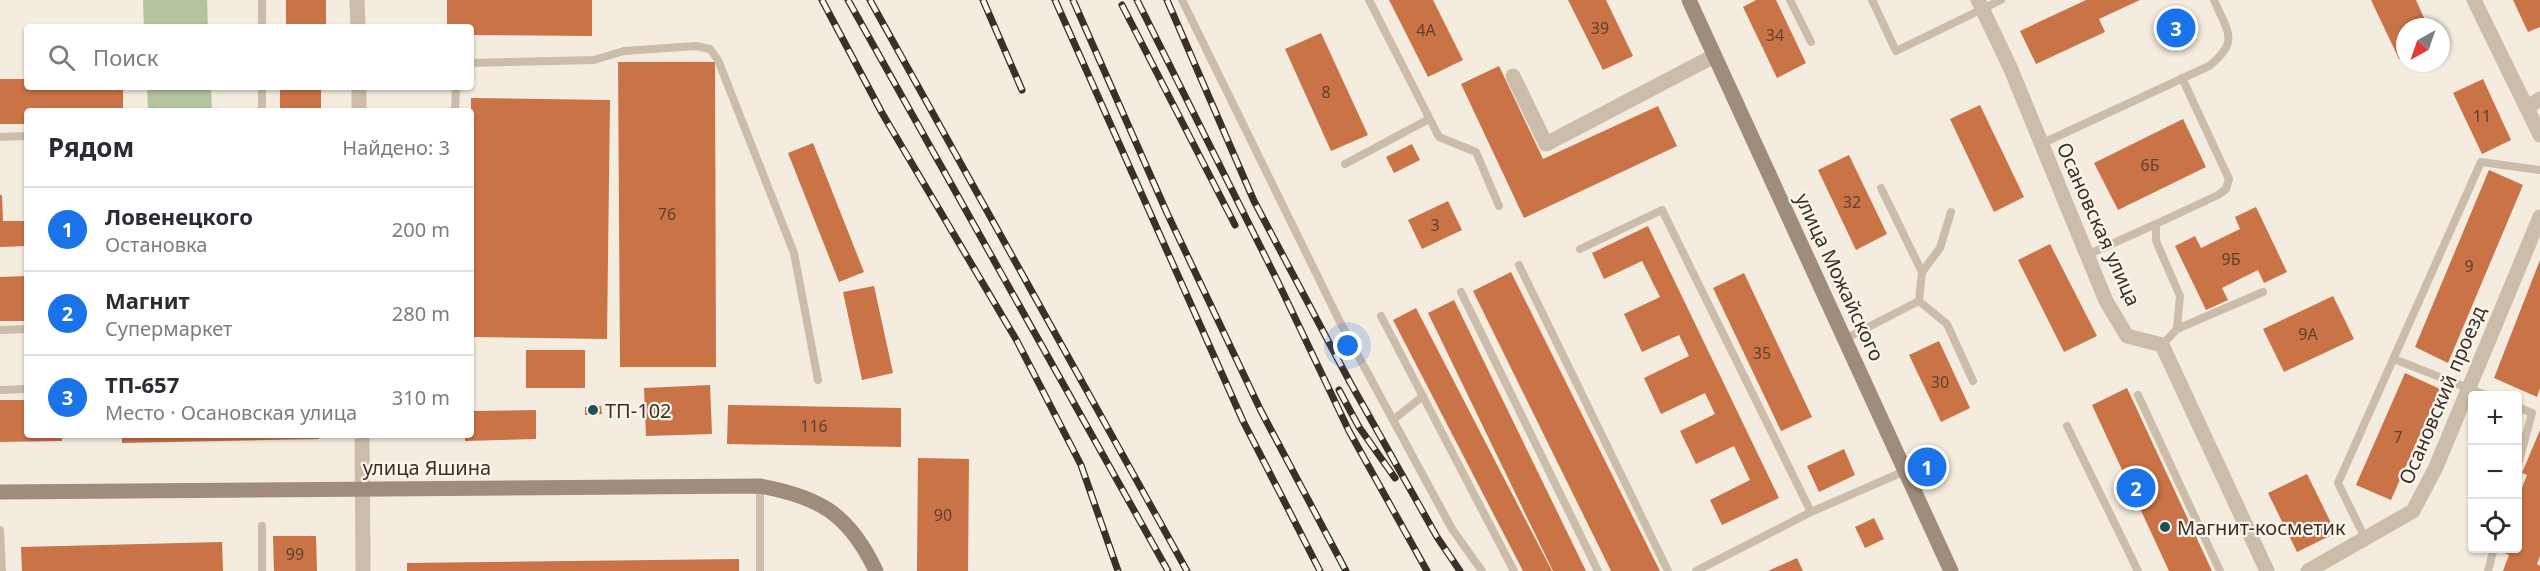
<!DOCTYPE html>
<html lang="ru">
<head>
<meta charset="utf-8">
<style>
  body { margin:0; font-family:"Noto Sans",sans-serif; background:#f7f7f7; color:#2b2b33 }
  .controls { position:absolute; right:18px; bottom:18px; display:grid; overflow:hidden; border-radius:6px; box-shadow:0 2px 4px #0004 }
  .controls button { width:54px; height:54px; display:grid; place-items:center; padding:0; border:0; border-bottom:2px solid #e1e1e2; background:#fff; color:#2b2b33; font:30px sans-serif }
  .compass { position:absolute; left:2396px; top:18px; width:54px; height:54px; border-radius:50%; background:#fff; box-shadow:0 2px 4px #0004; rotate:220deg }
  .you { position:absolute; left:1348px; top:346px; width:21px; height:21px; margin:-15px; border:4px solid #fff; border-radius:50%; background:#1a73e8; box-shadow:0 0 0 9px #1a73e833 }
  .badge { display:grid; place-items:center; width:39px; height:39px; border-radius:50%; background:#1a73e8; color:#fff; font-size:20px; font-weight:700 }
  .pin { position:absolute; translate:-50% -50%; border:3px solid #fff; box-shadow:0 2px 6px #0006 }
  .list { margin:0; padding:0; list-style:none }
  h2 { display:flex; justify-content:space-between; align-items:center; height:78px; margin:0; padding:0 24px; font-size:26px }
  h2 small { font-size:20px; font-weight:400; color:#7c7c81 }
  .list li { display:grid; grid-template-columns:39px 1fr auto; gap:18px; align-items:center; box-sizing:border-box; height:84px; padding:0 24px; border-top:2px solid #e1e1e2 }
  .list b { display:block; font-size:22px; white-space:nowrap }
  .list p { margin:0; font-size:20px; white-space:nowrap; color:#7c7c81 }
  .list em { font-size:20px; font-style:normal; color:#7c7c81 }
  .icon { flex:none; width:33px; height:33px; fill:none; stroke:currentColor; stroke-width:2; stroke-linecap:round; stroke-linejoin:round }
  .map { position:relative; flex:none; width:2540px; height:571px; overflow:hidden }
  .search { position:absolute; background:#fff; box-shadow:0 2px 4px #0004; left:24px; top:24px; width:450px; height:66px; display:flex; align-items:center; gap:15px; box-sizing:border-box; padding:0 21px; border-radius:6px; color:#7c7c81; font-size:22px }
  .panel { position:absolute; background:#fff; box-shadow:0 2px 4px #0004; left:24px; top:108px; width:450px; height:330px; border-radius:6px }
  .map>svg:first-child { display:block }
  .green { fill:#b3c49e }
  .building { fill:#ca7346 }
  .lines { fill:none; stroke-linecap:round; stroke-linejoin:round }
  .lane { stroke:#ccbdaa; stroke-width:8 }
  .street { stroke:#ccbdaa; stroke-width:15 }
  .secondary { stroke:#a08c7b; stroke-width:15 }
  .rail-casing { stroke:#3a3029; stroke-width:7 }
  .rail { stroke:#fbf5eb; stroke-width:4.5; stroke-dasharray:14; stroke-linecap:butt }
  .poi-dot { fill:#1d525d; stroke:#fbf5eb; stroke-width:2 }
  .labels { text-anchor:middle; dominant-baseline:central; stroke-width:4.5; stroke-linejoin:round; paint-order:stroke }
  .number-label { font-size:16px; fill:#5e4130 }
  .street-label { font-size:20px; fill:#3a3029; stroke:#fbf5eb }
  .poi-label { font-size:20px; fill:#3a3029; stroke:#fbf5eb; text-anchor:start }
</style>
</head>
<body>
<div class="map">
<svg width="2540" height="571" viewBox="0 0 2540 571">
  <rect width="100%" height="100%" fill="#f4ecde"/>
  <g class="green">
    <polygon points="143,0 207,0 208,27 144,27"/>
    <polygon points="147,87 211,87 212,111 148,111"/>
  </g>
  <g class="building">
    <rect x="286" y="0" width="40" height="27"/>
    <polygon points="447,0 592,0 592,36 471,35 471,27 447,27"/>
    <polygon points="1389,0 1433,0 1463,60 1428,77"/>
    <polygon points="1568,0 1606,0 1633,56 1603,70"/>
    <polygon points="1756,0 1776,0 1806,63 1777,78 1743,7"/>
    <polygon points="2086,0 2140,0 2099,19 2105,32 2036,64 2020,31"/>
    <polygon points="2371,0 2416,0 2428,27 2405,27 2405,57 2399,59"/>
    <polygon points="2513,0 2540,0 2540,27 2528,32"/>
    <polygon points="2184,14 2192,30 2168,43 2160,27"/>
    <polygon points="1321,33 1368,135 1331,151 1285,49"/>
    <polygon points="618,62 715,62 716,367 620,367"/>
    <polygon points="1499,66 1543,159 1658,106 1677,146 1524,218 1461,84"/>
    <polygon points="0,79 27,79 27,87 123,87 123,111 27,111 27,124 0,124"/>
    <polygon points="2483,79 2511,140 2482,154 2453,93"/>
    <rect x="280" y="87" width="41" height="24"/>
    <polygon points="471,98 610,100 607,339 471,337"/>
    <polygon points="1980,105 2024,197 1994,212 1950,119"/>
    <polygon points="2183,119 2206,167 2118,210 2094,163"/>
    <polygon points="813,143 864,272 839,282 788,153"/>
    <polygon points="1412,144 1420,160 1394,173 1386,157"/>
    <polygon points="1849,155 1887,234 1856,250 1818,170"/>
    <polygon points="2489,170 2523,185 2448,363 2415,347"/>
    <polygon points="0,195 2,195 3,221 27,221 27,246 0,247"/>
    <polygon points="1448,201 1462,230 1422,249 1408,220"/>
    <polygon points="2256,207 2287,272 2264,283 2258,270 2222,288 2228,300 2206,310 2175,246 2195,236 2201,248 2240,229 2235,217"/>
    <polygon points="1648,226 1779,498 1722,525 1710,500 1750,480 1734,446 1696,464 1680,431 1715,414 1705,393 1661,414 1644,378 1689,356 1679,335 1642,352 1624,314 1660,297 1642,261 1604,279 1592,253"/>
    <polygon points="2050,244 2097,336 2064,352 2018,260"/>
    <polygon points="2540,260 2540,388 2537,397 2494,378"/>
    <polygon points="1511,272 1660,571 1611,571 1473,291"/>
    <polygon points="1744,273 1812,417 1781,431 1713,288"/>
    <polygon points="27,276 27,321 0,321 0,277"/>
    <polygon points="874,286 893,373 862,380 843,292"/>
    <polygon points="2333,296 2354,339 2284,372 2263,329"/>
    <polygon points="1454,300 1586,571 1553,571 1428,313"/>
    <polygon points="1416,308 1552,571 1523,571 1393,320"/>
    <polygon points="1939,341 1970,408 1941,422 1909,355"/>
    <rect x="526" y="350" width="59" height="38"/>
    <polygon points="2405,373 2440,389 2391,500 2356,485"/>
    <polygon points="710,385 712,434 646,436 644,388"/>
    <polygon points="2127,388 2212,571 2169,571 2092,405"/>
    <polygon points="0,400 27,400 27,435 62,435 62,441 0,442"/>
    <polygon points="728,405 901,408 901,447 727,444"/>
    <polygon points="601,406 602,414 585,415 585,407"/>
    <polygon points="536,410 536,439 465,441 465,435 471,435 471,411"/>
    <polygon points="2540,430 2540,556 2537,564 2540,566 2540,571 2503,571 2509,555 2502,552 2504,548 2518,548 2518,498 2527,475 2522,473"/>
    <polygon points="122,435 319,435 319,439 122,443"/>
    <polygon points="1844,449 1855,475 1819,492 1807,466"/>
    <polygon points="918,458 969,459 968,571 917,571"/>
    <polygon points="2307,474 2336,533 2297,552 2268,493"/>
    <polygon points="1874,518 1884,539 1865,548 1855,527"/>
    <polygon points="273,536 316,536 317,571 274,571"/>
    <polygon points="222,542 223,571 22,571 21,547"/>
    <polygon points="1797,558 1803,571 1768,571"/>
    <polygon points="739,559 739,571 407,571 407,563"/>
  </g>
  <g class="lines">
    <g class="lane">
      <polyline points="262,0 262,27"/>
      <polyline points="1182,0 1340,322 1452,529 1482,571"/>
      <polyline points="1369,0 1439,137 1476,152 1499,206"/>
      <polyline points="1790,0 1811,42"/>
      <polyline points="1872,0 1896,51 2001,0"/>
      <polyline points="471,63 594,60 624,51 696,46 710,49 718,60 794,253 818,380"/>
      <polyline points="262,87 262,111"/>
      <polyline points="455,111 456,87"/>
      <polyline points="0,137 27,136"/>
      <path d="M 2041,144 L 2209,66 C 2240,41 2228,33 2214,0"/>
      <polyline points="1345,164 1429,119"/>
      <polyline points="1881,188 1922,272"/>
      <polyline points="1580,249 1662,210 1811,512 1905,471"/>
      <polyline points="2087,255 2156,224"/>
      <polyline points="1519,265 1668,571"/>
      <polyline points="1461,292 1598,571"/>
      <polyline points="1919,301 1947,324 1973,381"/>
      <polyline points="1381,316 1514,571"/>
      <polyline points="2177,329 2263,292"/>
      <polyline points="0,330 27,329"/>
      <polyline points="1845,339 1919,301 1922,272 1940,248 1951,212"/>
      <polyline points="2162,345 2177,329 2180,296 2156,241 2156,224 2218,195 2226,189 2229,179 2182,78"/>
      <polyline points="2394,359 2488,396"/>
      <polyline points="0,390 27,389"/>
      <polyline points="2138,395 2220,571"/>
      <polyline points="2518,407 2532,413 2518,465"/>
      <polyline points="1393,420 1423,396"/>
      <polyline points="2067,426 2138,571"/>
      <polyline points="760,486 760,571"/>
      <polyline points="262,526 262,571"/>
      <polyline points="0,530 2,571"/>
      <polyline points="2365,538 2338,483 2481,162 2540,170"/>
      <polyline points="1696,571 1811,512"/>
      <polyline points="2488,571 2494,548"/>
    </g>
    <g class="street">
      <polyline points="357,0 358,27"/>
      <polyline points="1978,0 2010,67 2106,301 2127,336 2162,345 2267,571"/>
      <polyline points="2474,0 2540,135"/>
      <polyline points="1513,76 1546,144 1714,56"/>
      <polyline points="359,87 359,111"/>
      <polyline points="2527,108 2540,99"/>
      <polyline points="362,435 363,571"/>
      <polyline points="2308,571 2413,511 2436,467 2540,217"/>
    </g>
    <g class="secondary">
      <polyline points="1689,0 1951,571"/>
      <path d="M 0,492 L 760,486 C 820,497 849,514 876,571"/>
    </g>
    <defs>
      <g id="rail">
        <polyline points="822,0 882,113 1017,341 1081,465 1118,571"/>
        <polyline points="848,0 1168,571"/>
        <polyline points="870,0 1187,571"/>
        <polyline points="983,0 1022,90"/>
        <polyline points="1055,0 1243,421 1320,571"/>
        <polyline points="1073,0 1167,213 1261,411 1346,571"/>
        <polyline points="1137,0 1277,280 1349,431 1427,571"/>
        <polyline points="1167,0 1254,201 1351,384 1437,537 1460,571"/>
        <polyline points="1122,5 1235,225"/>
        <polyline points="1339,390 1359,427 1395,478"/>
      </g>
    </defs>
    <use href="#rail" class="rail-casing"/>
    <use href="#rail" class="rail"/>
  </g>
  <g class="poi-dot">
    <circle cx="593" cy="410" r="6"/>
    <circle cx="2165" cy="527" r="6"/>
  </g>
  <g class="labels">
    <g class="number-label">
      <text x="1600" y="28">39</text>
      <text x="1426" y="30">4А</text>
      <text x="1775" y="35">34</text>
      <text x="1326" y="92">8</text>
      <text x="2482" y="116">11</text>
      <text x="2150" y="165">6Б</text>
      <text x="1852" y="202">32</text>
      <text x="667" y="214">76</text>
      <text x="1435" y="225">3</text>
      <text x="2231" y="259">9Б</text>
      <text x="2469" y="266">9</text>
      <text x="2308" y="334">9А</text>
      <text x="1762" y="353">35</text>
      <text x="1940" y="382">30</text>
      <text x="814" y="426">116</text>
      <text x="2398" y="437">7</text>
      <text x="943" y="515">90</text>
      <text x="295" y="554">99</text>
    </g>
    <g class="street-label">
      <text transform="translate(2099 224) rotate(66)">Осановская улица</text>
      <text transform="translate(1840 277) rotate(65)">улица Можайского</text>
      <text transform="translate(2442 395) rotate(-67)">Осановский проезд</text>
      <text x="427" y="467">улица Яшина</text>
    </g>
    <g class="poi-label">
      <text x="605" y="410">ТП-102</text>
      <text x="2177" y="527">Магнит-косметик</text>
    </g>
  </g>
</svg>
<div class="controls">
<button>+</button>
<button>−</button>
<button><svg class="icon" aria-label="locate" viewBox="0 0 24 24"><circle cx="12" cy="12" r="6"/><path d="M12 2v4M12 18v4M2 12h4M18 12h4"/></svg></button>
</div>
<svg class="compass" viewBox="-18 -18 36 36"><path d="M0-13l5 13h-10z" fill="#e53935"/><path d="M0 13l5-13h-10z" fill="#7c7c81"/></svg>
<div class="you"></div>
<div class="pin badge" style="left:1927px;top:467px">1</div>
<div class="pin badge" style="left:2136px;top:488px">2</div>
<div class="pin badge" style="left:2176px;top:28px">3</div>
<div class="search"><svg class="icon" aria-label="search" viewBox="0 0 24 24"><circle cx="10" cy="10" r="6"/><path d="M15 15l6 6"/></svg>Поиск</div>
<section class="panel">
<h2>Рядом<small>Найдено: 3</small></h2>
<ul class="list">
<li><span class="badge">1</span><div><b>Ловенецкого</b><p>Остановка</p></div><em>200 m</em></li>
<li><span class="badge">2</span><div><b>Магнит</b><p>Супермаркет</p></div><em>280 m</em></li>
<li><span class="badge">3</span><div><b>ТП-657</b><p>Место · Осановская улица</p></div><em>310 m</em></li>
</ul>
</section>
</div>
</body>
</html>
